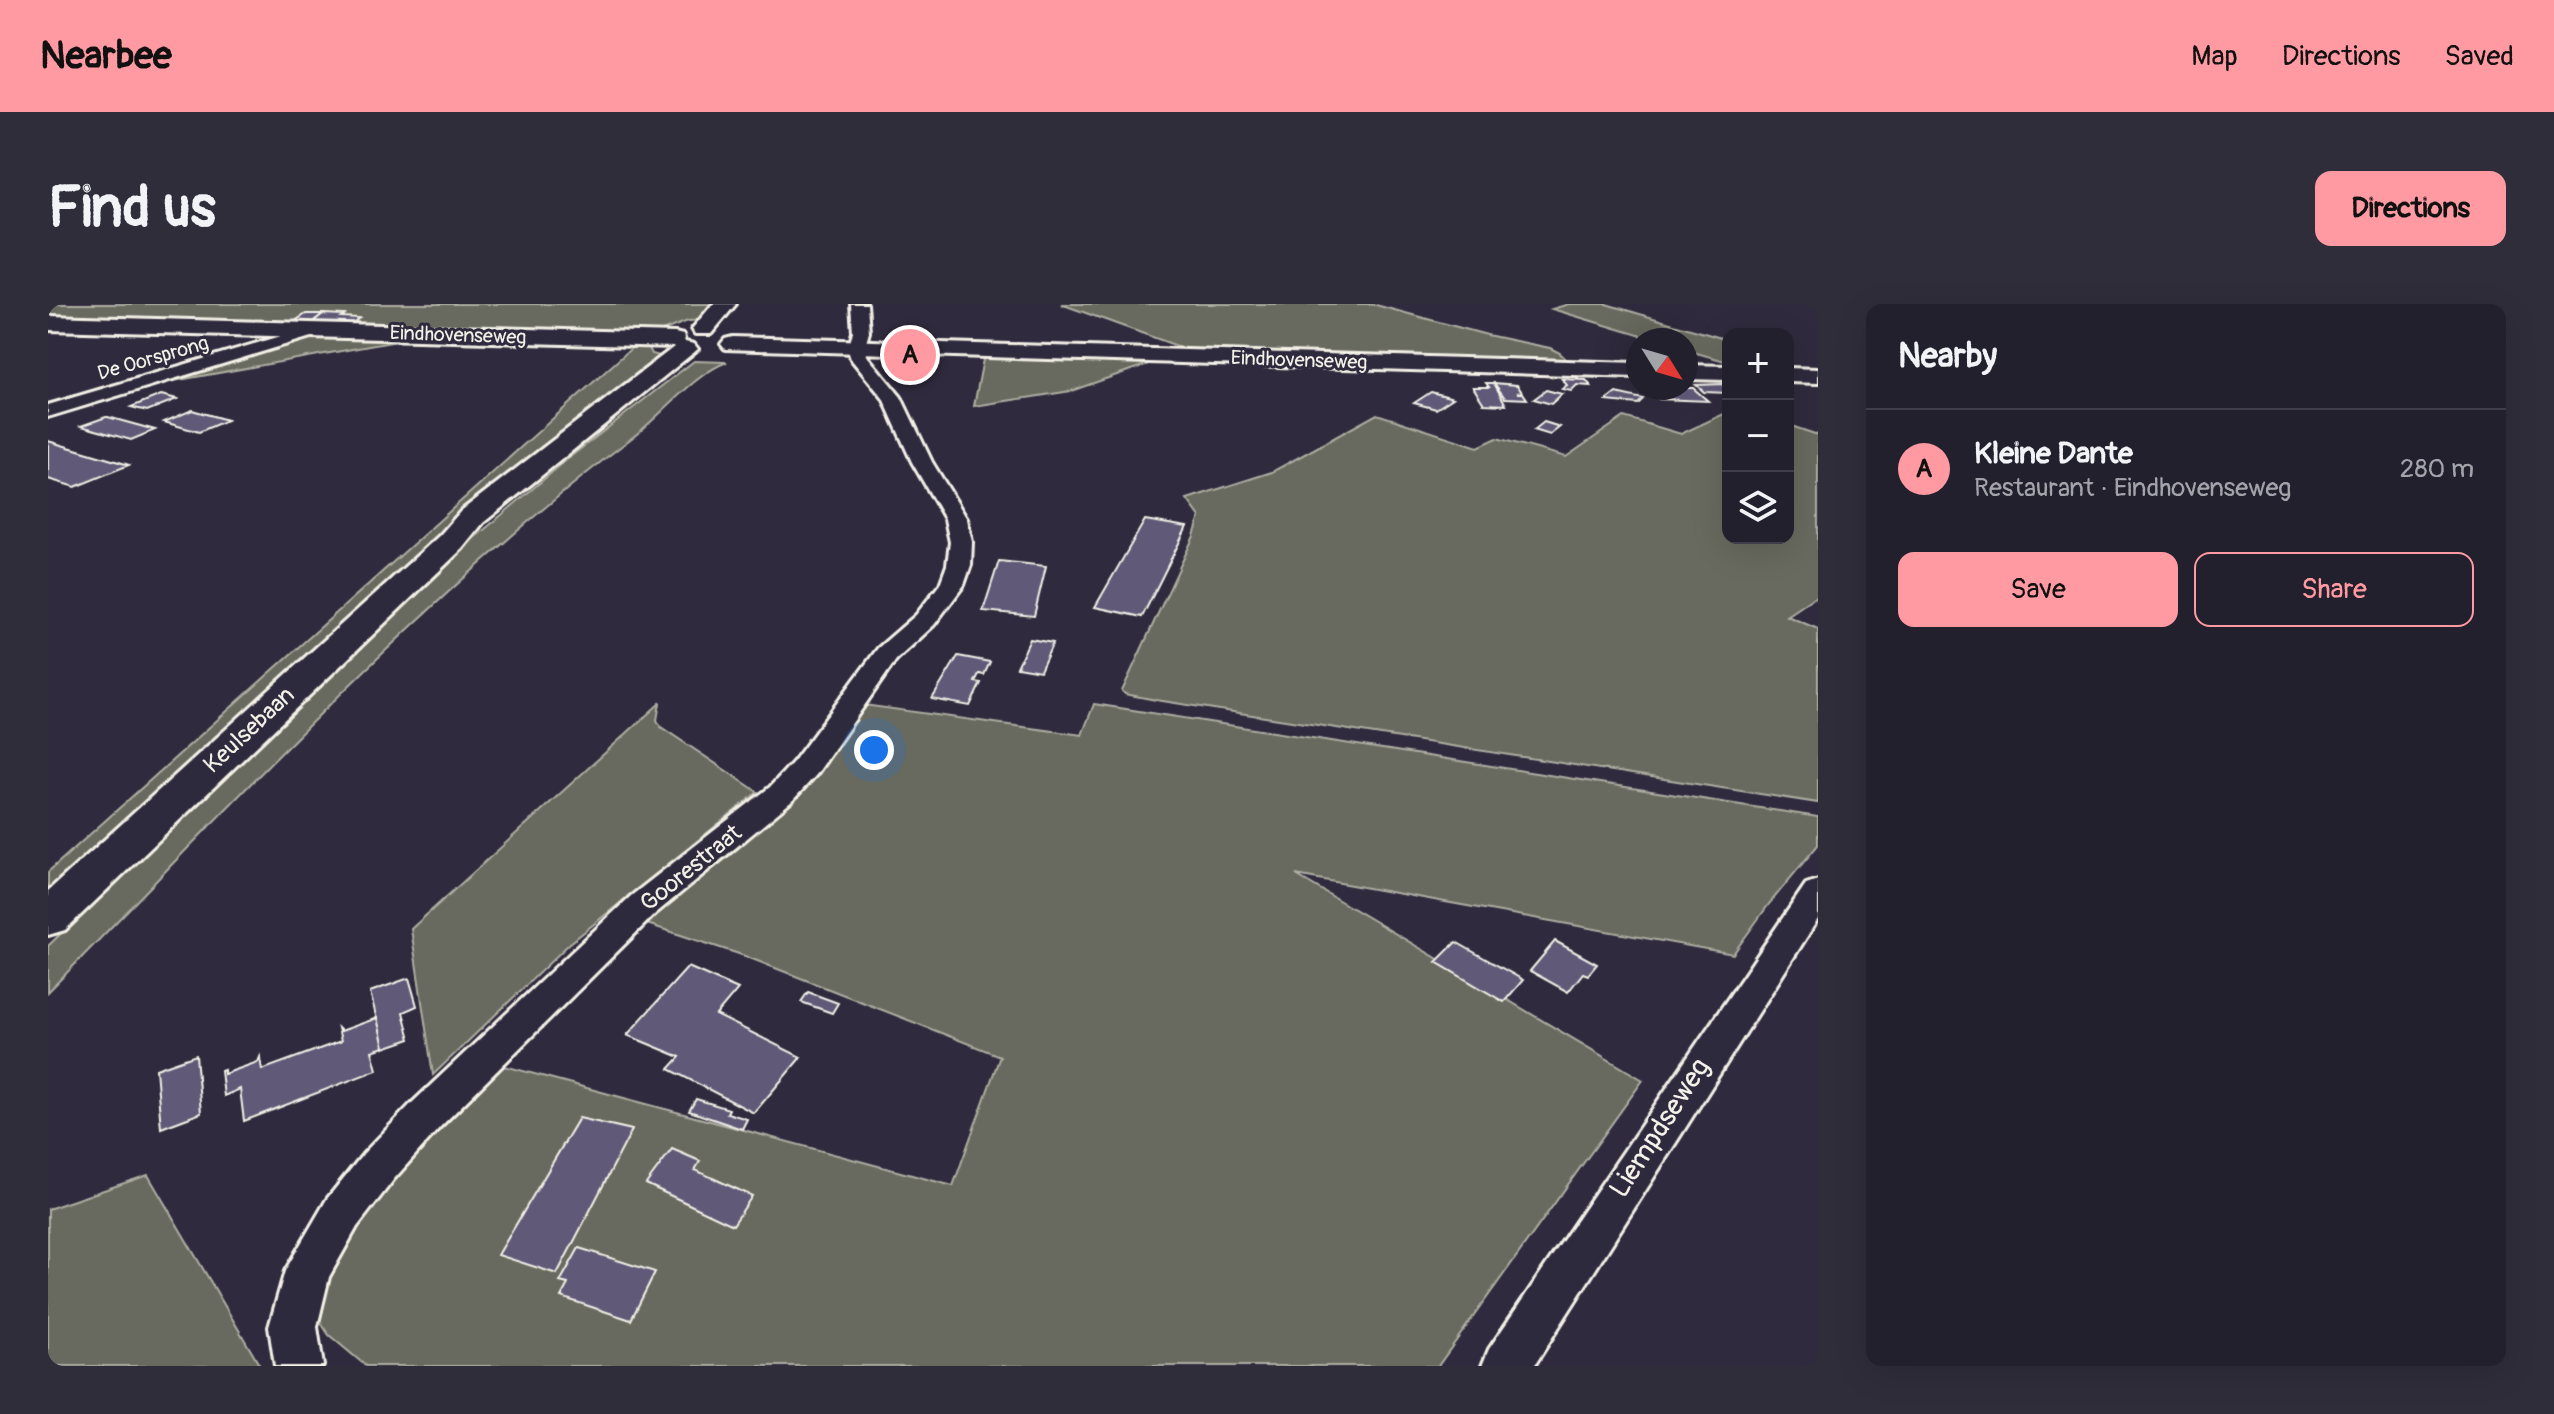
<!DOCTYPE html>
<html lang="en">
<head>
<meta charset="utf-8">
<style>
  body { margin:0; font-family:Pangolin,sans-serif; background:#2f2d3a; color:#f1f3f6 }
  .controls { position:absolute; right:24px; top:24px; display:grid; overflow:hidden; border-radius:16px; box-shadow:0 8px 32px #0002 }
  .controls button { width:72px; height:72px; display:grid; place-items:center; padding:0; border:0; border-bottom:2px solid #403e4a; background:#23202e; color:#f1f3f6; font:40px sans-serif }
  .compass { position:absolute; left:1578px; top:24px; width:72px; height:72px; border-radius:50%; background:#23202e; box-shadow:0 8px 32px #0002; rotate:127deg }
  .you { position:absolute; left:826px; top:446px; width:28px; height:28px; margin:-20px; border:6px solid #fff; border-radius:50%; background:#1a73e8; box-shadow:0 0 0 12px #1a73e833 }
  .badge { display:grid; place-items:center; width:52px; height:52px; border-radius:50%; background:#ff9aa2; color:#111; font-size:26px; font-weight:700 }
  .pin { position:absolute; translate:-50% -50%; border:4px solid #fff; box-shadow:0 2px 8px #0006 }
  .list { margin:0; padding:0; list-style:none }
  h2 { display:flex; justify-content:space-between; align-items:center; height:104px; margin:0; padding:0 32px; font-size:34px }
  h2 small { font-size:26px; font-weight:400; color:#a3a3aa }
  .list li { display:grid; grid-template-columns:52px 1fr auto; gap:24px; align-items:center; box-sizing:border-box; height:120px; padding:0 32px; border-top:2px solid #403e4a }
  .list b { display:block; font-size:30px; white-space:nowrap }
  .list p { margin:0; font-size:26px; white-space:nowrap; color:#a3a3aa }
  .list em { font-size:26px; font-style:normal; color:#a3a3aa }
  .actions { display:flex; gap:16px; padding:24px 32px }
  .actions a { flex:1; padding:18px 0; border:2px solid #ff9aa2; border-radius:16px; text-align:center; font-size:28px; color:#ff9aa2 }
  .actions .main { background:#ff9aa2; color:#111 }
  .icon { flex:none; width:44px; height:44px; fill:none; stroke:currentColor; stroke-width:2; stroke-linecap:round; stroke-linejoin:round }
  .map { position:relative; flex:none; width:1770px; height:1062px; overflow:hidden; border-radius:16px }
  header { display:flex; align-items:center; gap:48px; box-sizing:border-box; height:112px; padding:0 40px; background:#ff9aa2; color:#111 }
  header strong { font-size:38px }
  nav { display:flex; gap:44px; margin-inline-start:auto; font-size:28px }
  .intro { display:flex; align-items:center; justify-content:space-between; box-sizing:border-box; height:192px; padding:0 48px }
  h1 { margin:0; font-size:56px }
  .button { padding:20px 36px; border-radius:16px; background:#ff9aa2; color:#111; font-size:28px; font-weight:700 }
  main { display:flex; gap:48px; padding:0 48px }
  aside { flex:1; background:#23202e; border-radius:16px; box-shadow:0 8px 32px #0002 }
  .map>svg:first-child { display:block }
  .green { fill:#686b5e; stroke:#aeaea3; stroke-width:2 }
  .building { fill:#615a78; stroke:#f4f1e8; stroke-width:2 }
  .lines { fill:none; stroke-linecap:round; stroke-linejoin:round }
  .street-casing { stroke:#f4f1e8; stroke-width:6 }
  .secondary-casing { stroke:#f4f1e8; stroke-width:6 }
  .street { fill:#2f2a3d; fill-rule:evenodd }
  .secondary { fill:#2f2a3d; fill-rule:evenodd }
  .labels { text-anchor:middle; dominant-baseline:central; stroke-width:6; stroke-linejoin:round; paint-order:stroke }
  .far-street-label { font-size:20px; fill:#f4f1e8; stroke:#2f2a3d }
  .street-label { font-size:24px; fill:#f4f1e8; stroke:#2f2a3d }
  .near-street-label { font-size:28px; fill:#f4f1e8; stroke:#2f2a3d }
</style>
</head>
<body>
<header>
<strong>Nearbee</strong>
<nav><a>Map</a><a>Directions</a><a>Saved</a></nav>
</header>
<div class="intro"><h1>Find us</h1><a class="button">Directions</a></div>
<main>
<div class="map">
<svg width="1770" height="1062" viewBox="0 0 1770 1062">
  <rect width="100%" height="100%" fill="#2f2a3d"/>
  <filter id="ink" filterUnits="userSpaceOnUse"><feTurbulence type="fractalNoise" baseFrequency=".0125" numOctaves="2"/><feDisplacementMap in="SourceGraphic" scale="16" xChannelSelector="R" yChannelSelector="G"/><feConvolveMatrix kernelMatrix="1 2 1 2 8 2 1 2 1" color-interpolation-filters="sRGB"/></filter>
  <g filter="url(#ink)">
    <g class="green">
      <polygon points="0,0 672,0 658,16 640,17 606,30 0,11"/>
      <polygon points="1013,0 1324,0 1439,31 1502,44 1512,49 1522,59 1143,47"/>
      <polygon points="1521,0 1558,0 1680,36 1680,58 1638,46 1638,36 1607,36 1504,5"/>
      <polygon points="274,29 377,32 92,83"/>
      <polygon points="589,39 600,42 604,50 619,54 0,597 0,568"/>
      <polygon points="936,50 1109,57 1023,87 926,102"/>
      <path d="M 646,57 L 679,58 C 646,70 614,111 585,133 C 370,297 188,496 0,688 L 0,642 L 397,259 L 522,153 Z"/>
      <polygon points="1680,108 1680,234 1740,234 1740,121 1770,131 1770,291 1739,312 1770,325 1770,499 1108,396 1077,390 1074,387 1146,232 1152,213 1139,195 1224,168 1329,110 1430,143 1449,134 1518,153 1576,113 1633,130"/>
      <polygon points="612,399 609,416 613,423 710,488 521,640 385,771 363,625"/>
      <path d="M 1046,400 L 1770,513 L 1770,541 L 1721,600 L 1685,650 L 1248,571 L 1595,776 L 1390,1062 L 318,1062 L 281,1031 L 271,1016 L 270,993 L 312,907 L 449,760 L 905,882 L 952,752 L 694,651 L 596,619 C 631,590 670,564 703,533 C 746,494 784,449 816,401 L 1034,431 Z"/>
      <polygon points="100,871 212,1062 0,1062 0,905"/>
    </g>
    <g class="building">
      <polygon points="258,10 275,10 262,20 244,19"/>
      <polygon points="275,10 296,11 293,13 311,14 302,21 262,20"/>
      <polygon points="842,49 882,50 881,56 891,56 890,61 839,59"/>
      <polygon points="1514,75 1538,76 1543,82 1529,81 1523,87 1514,85 1519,81"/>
      <polygon points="1438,79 1446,79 1458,101 1436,100 1425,83 1441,83"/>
      <polygon points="1446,79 1469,81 1474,88 1469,89 1475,89 1479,95 1457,94"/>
      <polygon points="1675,80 1680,81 1680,89 1656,88 1648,81"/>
      <polygon points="1626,84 1645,84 1660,97 1612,95"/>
      <polygon points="1498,86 1514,90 1503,100 1486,95"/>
      <polygon points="1383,88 1405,94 1388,105 1366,99"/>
      <polygon points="1568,89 1595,95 1590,100 1558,97"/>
      <polygon points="113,91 129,95 99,107 83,103"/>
      <polygon points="144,106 179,116 151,128 116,118"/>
      <polygon points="58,113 60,113 107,126 83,136 33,122"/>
      <polygon points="1496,118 1512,123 1502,131 1486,126"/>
      <polygon points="0,137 81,161 27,183 0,175"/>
      <polygon points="1097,216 1139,223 1094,313 1047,303"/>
      <polygon points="951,257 998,262 986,312 935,307"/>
      <polygon points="982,335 1005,339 992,367 969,363"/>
      <polygon points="910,352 942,358 936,371 931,370 927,378 933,379 922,402 884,395"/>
      <polygon points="1507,637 1549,660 1540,671 1535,669 1520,688 1482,667"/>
      <polygon points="1408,638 1475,676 1456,698 1388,658"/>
      <polygon points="640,663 690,685 668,711 753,753 706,809 621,765 632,753 579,731"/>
      <polygon points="361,674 369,702 355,708 362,735 336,744 322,688"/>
      <polygon points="760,688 790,699 784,709 753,698"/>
      <polygon points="329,714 336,743 324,747 329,766 196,817 192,785 176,792 173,767 176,766 176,770 210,758 212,753 214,766 293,737 290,724 293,727"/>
      <polygon points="148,751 153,809 113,824 108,765"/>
      <polygon points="648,795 681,805 679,809 699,815 694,825 641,807"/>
      <polygon points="531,814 584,826 509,970 450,951"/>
      <polygon points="624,845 652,857 647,866 704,892 685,921 598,880"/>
      <polygon points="531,944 607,968 583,1016 513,993 520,980 512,978"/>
    </g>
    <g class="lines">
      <defs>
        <g id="street">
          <polygon points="803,0 819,0 821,28 816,46 820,53 853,93 884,158 919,215 924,238 923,261 916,281 886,321 848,356 768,471 744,497 607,610 392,823 346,875 309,923 281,973 269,1023 275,1062 227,1062 221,1023 237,967 279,895 316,849 364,799 583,592 722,483 746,457 830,344 868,311 892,280 899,261 902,238 897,215 864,158 835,94 803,55 800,46 805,28"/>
          <polygon points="267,22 273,24 273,30 0,113 0,101"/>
          <polygon points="1770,576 1770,615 1486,1062 1434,1062 1441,1045 1758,580"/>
        </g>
        <g id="secondary">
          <polygon points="665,0 688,0 663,30 647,30 644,25"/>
          <polygon points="0,12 627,29 635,31 637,38 646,40 650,45 435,219 414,245 17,626 0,631 0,587 392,231 413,207 626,43 0,26"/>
          <polygon points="685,33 1590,59 1590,73 677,45 673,40 677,35"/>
          <polygon points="1638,61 1680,62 1680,76 1638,75"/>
          <polygon points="1740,64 1770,65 1770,79 1740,78"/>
        </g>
      </defs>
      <use href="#street" class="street-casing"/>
      <use href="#secondary" class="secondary-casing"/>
      <use href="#street" class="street"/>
      <use href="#secondary" class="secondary"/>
    </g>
  </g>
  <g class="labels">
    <g class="far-street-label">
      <text transform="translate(410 31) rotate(2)">Eindhovenseweg</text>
      <text transform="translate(105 54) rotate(-16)">De Oorsprong</text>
      <text transform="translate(1251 56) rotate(2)">Eindhovenseweg</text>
    </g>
    <g class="street-label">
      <text transform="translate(201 426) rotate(-43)">Keulsebaan</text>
      <text transform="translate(643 564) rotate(-39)">Goorestraat</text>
    </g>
    <g class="near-street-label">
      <text transform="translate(1612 824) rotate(-57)">Liempdseweg</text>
    </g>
  </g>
</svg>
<div class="controls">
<button>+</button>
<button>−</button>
<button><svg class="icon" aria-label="layers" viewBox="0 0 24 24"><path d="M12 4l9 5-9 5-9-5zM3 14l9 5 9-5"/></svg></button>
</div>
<svg class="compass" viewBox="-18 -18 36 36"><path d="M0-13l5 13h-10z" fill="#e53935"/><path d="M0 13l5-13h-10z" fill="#a3a3aa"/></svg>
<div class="you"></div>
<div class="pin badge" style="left:862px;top:51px">A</div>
</div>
<aside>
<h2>Nearby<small></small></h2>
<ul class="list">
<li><span class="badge">A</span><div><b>Kleine Dante</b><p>Restaurant · Eindhovenseweg</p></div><em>280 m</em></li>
</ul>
<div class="actions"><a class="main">Save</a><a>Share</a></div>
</aside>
</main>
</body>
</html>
